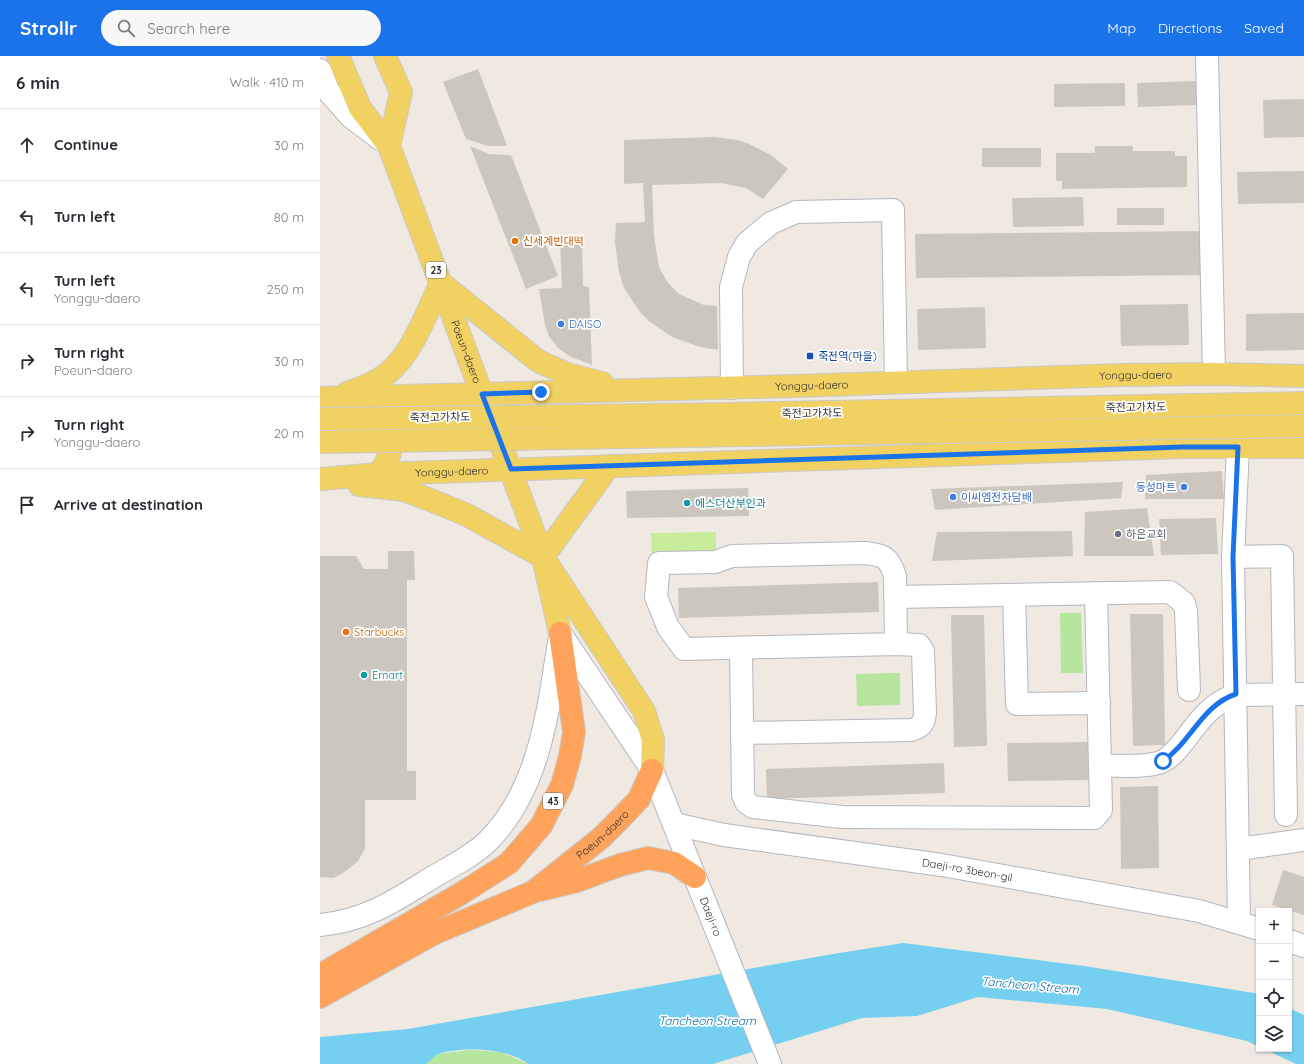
<!DOCTYPE html>
<html lang="en">
<head>
<meta charset="utf-8">
<style>
  body { margin:0; font-family:Quicksand,"Noto Sans KR",sans-serif; background:#f7f7f7; color:#2b2b33 }
  .controls { position:absolute; right:12px; bottom:12px; display:grid; overflow:hidden; border-radius:0px; box-shadow:0 1px 3px #0004 }
  .controls button { width:36px; height:36px; display:grid; place-items:center; padding:0; border:0; border-bottom:1px solid #e1e1e2; background:#fff; color:#2b2b33; font:20px sans-serif }
  .stop { position:absolute; width:12px; height:12px; margin:-9px; border:3px solid #1a73e8; border-radius:50%; background:#fff }
  .stop.end { background:#1a73e8; border-color:#fff; box-shadow:0 1px 4px #0008 }
  .list { margin:0; padding:0; list-style:none }
  h2 { display:flex; justify-content:space-between; align-items:center; height:52px; margin:0; padding:0 16px; font-size:17px }
  h2 small { font-size:13px; font-weight:400; color:#7c7c81 }
  .list li { display:grid; grid-template-columns:26px 1fr auto; gap:12px; align-items:center; box-sizing:border-box; height:72px; padding:0 16px; border-top:1px solid #e1e1e2 }
  .list b { display:block; font-size:15px; white-space:nowrap }
  .list p { margin:0; font-size:13px; white-space:nowrap; color:#7c7c81 }
  .list em { font-size:13px; font-style:normal; color:#7c7c81 }
  .icon { flex:none; width:22px; height:22px; fill:none; stroke:currentColor; stroke-width:2; stroke-linecap:round; stroke-linejoin:round }
  .map { position:relative; flex:none; width:984px; height:1008px; overflow:hidden }
  header { display:flex; align-items:center; gap:24px; box-sizing:border-box; height:56px; padding:0 20px; background:#1a73e8; color:#fff }
  header strong { font-size:19px }
  nav { display:flex; gap:22px; margin-inline-start:auto; font-size:14px }
  .search { width:280px; height:36px; background:#f7f7f7; display:flex; align-items:center; gap:10px; box-sizing:border-box; padding:0 14px; border-radius:22px; color:#7c7c81; font-size:15px }
  main { display:flex }
  aside { flex:1; background:#fff }
  .map>svg:first-child { display:block }
  .green { fill:#b6e59e }
  .pitch { fill:#c9ec9a }
  .water { fill:#75cff0 }
  .building { fill:#cbc7bf }
  .lines { fill:none; stroke-linecap:round; stroke-linejoin:round }
  .minor-casing { stroke:#b4b7c1; stroke-width:24 }
  .major-casing { stroke:#c9c9c9; stroke-width:24 }
  .highway-casing { stroke:#c9c9c9; stroke-width:24 }
  .minor { stroke:#fff; stroke-width:22 }
  .major { stroke:#f2d163; stroke-width:22 }
  .highway { stroke:#ffa35c; stroke-width:22 }
  .major-bridge-casing { stroke:#c9c9c9; stroke-width:24; stroke-linecap:butt }
  .major-bridge { stroke:#f2d163; stroke-width:22 }
  .route { stroke:#1a73e8; stroke-width:5 }
  .food-dot { fill:#e8710a; stroke:#fff; stroke-width:1.5 }
  .shop-dot { fill:#3f7fe0; stroke:#fff; stroke-width:1.5 }
  .transit-dot { fill:#1a4fb4; stroke:#fff; stroke-width:1.5 }
  .culture-dot { fill:#0f9aa8; stroke:#fff; stroke-width:1.5 }
  .worship-dot { fill:#6b7280; stroke:#fff; stroke-width:1.5 }
  .labels { text-anchor:middle; dominant-baseline:central; stroke-width:3.5; stroke-linejoin:round; paint-order:stroke }
  .shield { fill:#fff; stroke:#6d6d6d; stroke-width:1 }
  .shield-label { font-size:10px; font-weight:bold; fill:#2e2e2e }
  .food-label { font-size:11px; fill:#c56008; stroke:#fff; text-anchor:start }
  .shop-label { font-size:11px; fill:#366cbe; stroke:#fff; text-anchor:start }
  .street-label { font-size:11px; fill:#2e2e2e; stroke:#fff }
  .transit-label { font-size:11px; fill:#164399; stroke:#fff; text-anchor:start }
  .culture-label { font-size:11px; fill:#0d838f; stroke:#fff; text-anchor:start }
  .worship-label { font-size:11px; fill:#5b616d; stroke:#fff; text-anchor:start }
  .water-label { font-size:12px; font-style:italic; fill:#0d6fa3; stroke:#fff }
</style>
</head>
<body>
<header>
<strong>Strollr</strong>
<div class="search"><svg class="icon" aria-label="search" viewBox="0 0 24 24"><circle cx="10" cy="10" r="6"/><path d="M15 15l6 6"/></svg>Search here</div>
<nav><a>Map</a><a>Directions</a><a>Saved</a></nav>
</header>
<main>
<aside>
<h2>6 min<small>Walk · 410 m</small></h2>
<ul class="list">
<li><svg class="icon" aria-label="ahead" viewBox="0 0 24 24"><path d="M12 20V5M6 11l6-6 6 6"/></svg><div><b>Continue</b></div><em>30 m</em></li>
<li><svg class="icon" aria-label="left" viewBox="0 0 24 24"><path d="M17 20v-9H6M10 6l-5 5 5 5"/></svg><div><b>Turn left</b></div><em>80 m</em></li>
<li><svg class="icon" aria-label="left" viewBox="0 0 24 24"><path d="M17 20v-9H6M10 6l-5 5 5 5"/></svg><div><b>Turn left</b><p>Yonggu-daero</p></div><em>250 m</em></li>
<li><svg class="icon" aria-label="right" viewBox="0 0 24 24"><path d="M7 20v-9h11M14 6l5 5-5 5"/></svg><div><b>Turn right</b><p>Poeun-daero</p></div><em>30 m</em></li>
<li><svg class="icon" aria-label="right" viewBox="0 0 24 24"><path d="M7 20v-9h11M14 6l5 5-5 5"/></svg><div><b>Turn right</b><p>Yonggu-daero</p></div><em>20 m</em></li>
<li><svg class="icon" aria-label="arrive" viewBox="0 0 24 24"><path d="M6 21V4h12l-3 4 3 4H6"/></svg><div><b>Arrive at destination</b></div></li>
</ul>
</aside>
<div class="map">
<svg width="984" height="1008" viewBox="0 0 984 1008">
  <rect width="100%" height="100%" fill="#efe9e1"/>
  <g class="green">
    <polygon points="740,557 761,557 763,617 741,617"/>
    <polygon points="580,617 580,649 537,650 536,618"/>
    <polygon points="150,994 181,996 208,1008 106,1008 117,998"/>
  </g>
  <polygon class="pitch" points="396,476 396,502 332,504 331,477"/>
  <g class="water">
    <path d="M 583,887 L 764,910 L 934,937 L 939,939 L 939,991 L 927,985 L 787,953 L 658,941 L 597,960 L 542,962 L 393,1008 L 208,1008 C 189,992 142,990 118,998 C 114,1000 110,1005 106,1008 L 0,1008 L 0,981 L 88,973 L 513,898 Z"/>
    <polygon points="969,952 984,959 984,1008 976,1008 944,993 969,993"/>
  </g>
  <g class="building">
    <polygon points="158,13 187,90 168,90 146,83 123,26"/>
    <polygon points="876,25 876,49 818,51 817,27"/>
    <polygon points="805,27 805,50 734,51 734,28"/>
    <polygon points="984,43 984,81 944,82 943,44"/>
    <polygon points="394,81 418,84 429,88 451,99 468,113 443,143 426,132 400,127 332,129 334,180 339,211 348,227 359,238 384,249 397,250 398,294 380,291 352,281 330,266 320,256 304,232 299,216 295,186 296,167 325,166 323,127 304,128 304,84"/>
    <polygon points="150,90 169,98 191,99 238,220 206,233"/>
    <polygon points="775,90 813,90 813,95 855,95 855,100 867,100 867,131 742,133 742,125 736,125 736,97 775,97"/>
    <rect x="662" y="92" width="59" height="19"/>
    <polygon points="984,115 984,147 918,148 917,116"/>
    <polygon points="763,141 764,170 693,171 692,142"/>
    <rect x="797" y="152" width="47" height="17"/>
    <polygon points="882,175 883,219 596,222 595,178"/>
    <polygon points="262,184 263,230 269,231 272,309 251,301 238,292 229,280 225,269 219,233 242,232 240,185"/>
    <polygon points="868,248 869,289 801,290 800,249"/>
    <polygon points="665,251 666,292 598,294 597,253"/>
    <polygon points="984,257 984,294 926,295 926,258"/>
    <polygon points="902,415 904,443 825,443 826,419"/>
    <polygon points="803,426 801,442 615,454 611,433"/>
    <polygon points="428,432 429,460 307,462 306,435"/>
    <polygon points="827,452 834,500 764,500 765,456"/>
    <polygon points="896,462 898,498 841,499 839,463"/>
    <polygon points="752,475 753,500 612,505 617,476"/>
    <polygon points="68,495 94,495 95,524 87,524 87,715 96,715 96,744 45,744 45,793 38,805 23,817 13,822 0,821 0,500 36,500 44,513 68,513"/>
    <polygon points="558,526 559,556 359,562 358,532"/>
    <polygon points="810,558 843,558 845,689 813,690"/>
    <polygon points="631,559 664,559 667,690 634,691"/>
    <polygon points="768,686 769,724 688,725 687,687"/>
    <polygon points="624,707 625,737 447,743 446,713"/>
    <polygon points="838,730 839,812 801,813 800,731"/>
    <polygon points="963,814 984,821 984,859 952,849"/>
  </g>
  <g class="lines">
    <defs>
      <g id="minor">
        <polyline points="887,0 894,318"/>
        <polyline points="0,14 8,35 31,61 60,83"/>
        <polyline points="412,332 411,231 419,201 427,187 451,167 476,156 573,154 576,326"/>
        <polyline points="918,391 913,501 919,866"/>
        <polyline points="913,501 962,500 966,759"/>
        <polyline points="694,539 697,648 779,647"/>
        <polyline points="576,541 850,536 864,547 866,555 869,634"/>
        <path id="s1" d="M 240,577 L 332,714 L 450,1008"/>
        <polyline points="421,592 423,739 426,746 433,751 522,761 774,762 781,754 776,537"/>
        <path d="M 422,677 L 591,674 C 601,671 604,668 605,657 L 603,595 L 599,589 L 576,588 L 364,593 L 348,571 L 336,541 L 339,507 L 395,506 L 412,500 L 545,497 C 564,499 569,501 575,520 L 576,588"/>
        <path d="M 780,710 C 797,709 826,712 841,706 C 851,702 857,693 864,685 C 878,666 892,646 916,639 L 984,638"/>
        <path id="s2" d="M 354,768 L 404,779 L 622,809 L 879,855 L 939,873"/>
        <polyline points="919,793 984,784"/>
        <path d="M 0,869 C 42,865 70,848 105,826 C 125,813 151,802 168,785 C 220,733 228,654 239,586"/>
        <polyline points="969,885 984,890"/>
      </g>
      <g id="major">
        <path id="s3" d="M 18,0 L 40,52 L 69,90 L 223,501 L 240,577"/>
        <polyline points="65,0 81,36 69,90"/>
        <path d="M 27,337 C 41,332 56,327 68,317 C 94,295 106,257 121,227 L 218,305 L 247,318 L 282,327"/>
        <path id="s4" d="M 0,342 L 476,330 L 802,319 L 894,318 L 984,320"/>
        <path d="M 58,418 C 71,403 75,386 68,367"/>
        <path id="s5" d="M 0,423 L 58,418 L 862,391 L 984,391"/>
        <polyline points="39,429 84,434 123,449 147,459 223,501 324,655 333,684 332,714"/>
        <polyline points="223,501 289,410"/>
      </g>
      <g id="highway">
        <polyline points="220,834 257,825 300,809 328,802 354,807 375,821"/>
        <polyline points="0,919 142,837 189,807 221,770 242,729 250,700 254,676 240,577"/>
        <path id="s6" d="M 0,941 L 115,877 L 213,836 L 281,782 L 300,763 L 319,743 L 332,714"/>
      </g>
    </defs>
    <use href="#minor" class="minor-casing"/>
    <use href="#major" class="major-casing"/>
    <use href="#highway" class="highway-casing"/>
    <use href="#minor" class="minor"/>
    <use href="#major" class="major"/>
    <use href="#highway" class="highway"/>
    <defs>
      <g id="major-bridge">
        <polyline points="0,363 409,358 984,347"/>
        <polyline points="0,386 984,370"/>
      </g>
    </defs>
    <use href="#major-bridge" class="major-bridge-casing"/>
    <use href="#major-bridge" class="major-bridge"/>
  </g>
  <g class="lines">
    <path class="route" d="M 221,336 L 162,338 L 191,413 L 862,391 L 918,391 L 913,501 L 916,638 C 882,649 871,686 843,705"/>
  </g>
  <g class="food-dot">
    <circle cx="195" cy="185" r="4"/>
    <circle cx="26" cy="576" r="4"/>
  </g>
  <g class="shop-dot">
    <circle cx="241" cy="268" r="4"/>
    <circle cx="864" cy="431" r="4"/>
    <circle cx="633" cy="441" r="4"/>
  </g>
  <rect class="transit-dot" x="486" y="296" width="8" height="8" rx="2"/>
  <g class="culture-dot">
    <circle cx="367" cy="447" r="4"/>
    <circle cx="44" cy="619" r="4"/>
  </g>
  <circle class="worship-dot" cx="798" cy="478" r="4"/>
  <g class="labels">
    <g class="shield">
      <rect x="106" y="206" width="20" height="16" rx="3"/>
      <rect x="223" y="737" width="20" height="16" rx="3"/>
    </g>
    <g class="shield-label">
      <text x="116" y="214">23</text>
      <text x="233" y="745">43</text>
    </g>
    <g class="food-label">
      <text x="203" y="185">신세계빈대떡</text>
      <text x="34" y="576">Starbucks</text>
    </g>
    <g class="shop-label">
      <text x="249" y="268">DAISO</text>
      <text x="856" y="431" text-anchor="end">동성마트</text>
      <text x="641" y="441">이씨엠전자담배</text>
    </g>
    <g class="street-label">
      <text stroke="none"><textPath href="#s3" startOffset="324">Poeun-daero</textPath></text>
      <text stroke="none"><textPath href="#s4" startOffset="816">Yonggu-daero</textPath></text>
      <text stroke="none"><textPath href="#s4" startOffset="492">Yonggu-daero</textPath></text>
      <text transform="translate(816 351) rotate(-1)">죽전고가차도</text>
      <text transform="translate(492 357) rotate(-1)">죽전고가차도</text>
      <text transform="translate(120 361) rotate(-1)">죽전고가차도</text>
      <text stroke="none"><textPath href="#s5" startOffset="132">Yonggu-daero</textPath></text>
      <text stroke="none"><textPath href="#s6" startOffset="328">Poeun-daero</textPath></text>
      <text stroke="none"><textPath href="#s2" startOffset="297">Daeji-ro 3beon-gil</textPath></text>
      <text stroke="none"><textPath href="#s1" startOffset="323">Daeji-ro</textPath></text>
    </g>
    <g class="transit-label">
      <text x="498" y="300">죽전역(마을)</text>
    </g>
    <g class="culture-label">
      <text x="375" y="447">에스더산부인과</text>
      <text x="52" y="619">Emart</text>
    </g>
    <g class="worship-label">
      <text x="806" y="478">하은교회</text>
    </g>
    <g class="water-label">
      <text transform="translate(710 929) rotate(5)">Tancheon Stream</text>
      <text x="387" y="964">Tancheon Stream</text>
    </g>
  </g>
</svg>
<div class="controls">
<button>+</button>
<button>−</button>
<button><svg class="icon" aria-label="locate" viewBox="0 0 24 24"><circle cx="12" cy="12" r="6"/><path d="M12 2v4M12 18v4M2 12h4M18 12h4"/></svg></button>
<button><svg class="icon" aria-label="layers" viewBox="0 0 24 24"><path d="M12 4l9 5-9 5-9-5zM3 14l9 5 9-5"/></svg></button>
</div>
<div class="stop" style="left:843px;top:705px"></div>
<div class="stop end" style="left:221px;top:336px"></div>
</div>
</main>
</body>
</html>
